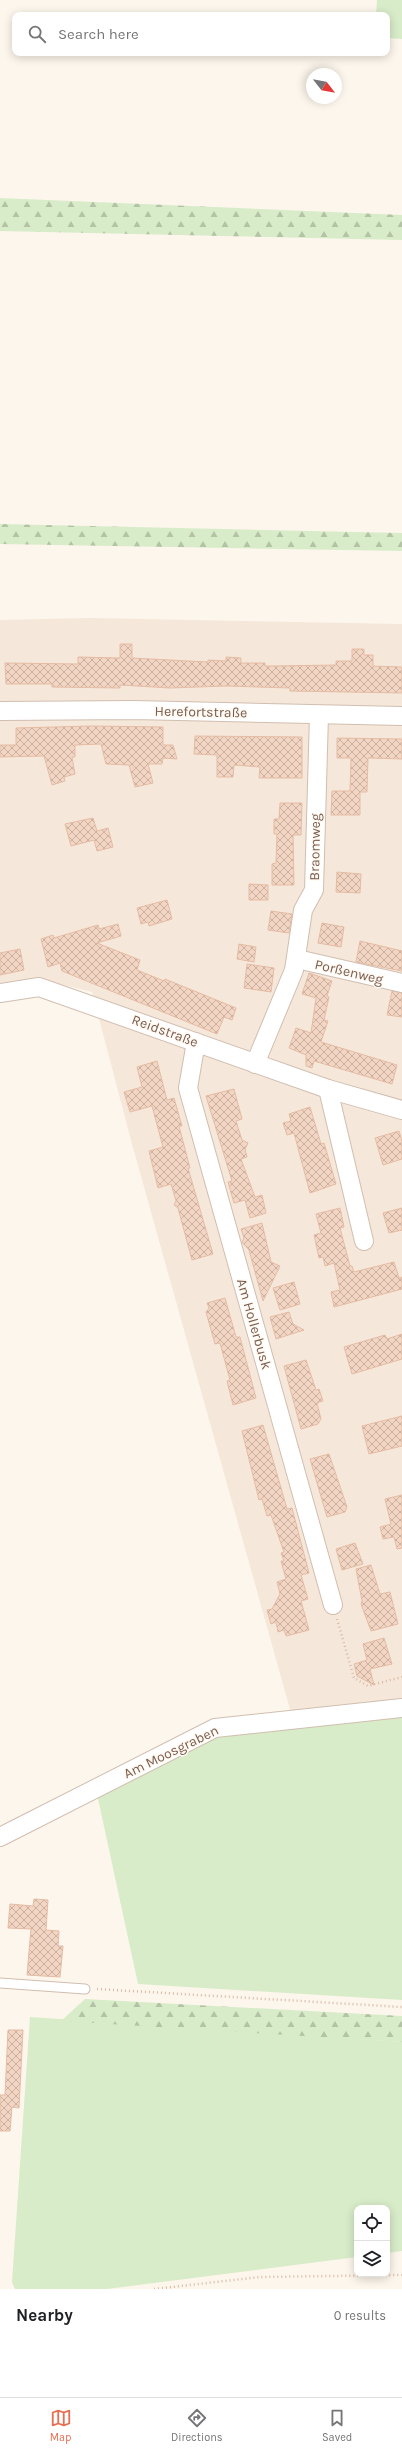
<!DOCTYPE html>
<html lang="en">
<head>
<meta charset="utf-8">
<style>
  body { margin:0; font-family:Karla,sans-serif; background:#f2f2f2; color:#202124 }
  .controls { position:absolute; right:12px; bottom:12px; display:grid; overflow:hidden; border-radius:8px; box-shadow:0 2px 10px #0003 }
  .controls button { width:36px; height:36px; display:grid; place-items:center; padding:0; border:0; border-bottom:1px solid #e0e0e0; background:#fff; color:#202124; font:20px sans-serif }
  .compass { position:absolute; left:306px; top:68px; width:36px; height:36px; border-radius:50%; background:#fff; box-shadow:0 2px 10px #0003; rotate:121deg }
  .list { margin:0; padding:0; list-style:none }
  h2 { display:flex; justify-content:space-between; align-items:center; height:52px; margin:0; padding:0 16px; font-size:17px }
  h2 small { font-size:13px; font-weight:400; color:#757577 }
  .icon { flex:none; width:22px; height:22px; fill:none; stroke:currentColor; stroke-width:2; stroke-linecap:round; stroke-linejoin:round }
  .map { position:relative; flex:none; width:402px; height:2289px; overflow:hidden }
  .search { position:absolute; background:#fff; box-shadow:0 2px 10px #0003; left:12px; right:12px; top:12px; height:44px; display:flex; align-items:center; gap:10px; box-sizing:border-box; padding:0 14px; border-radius:8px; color:#757577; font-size:15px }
  .sheet { height:108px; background:#fff }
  nav { display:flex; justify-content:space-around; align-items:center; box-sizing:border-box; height:56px; border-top:1px solid #e0e0e0; background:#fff; font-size:11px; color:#757577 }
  nav a { display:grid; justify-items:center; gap:2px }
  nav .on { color:#e76f51 }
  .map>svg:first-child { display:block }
  .residential { fill:#f5e8da }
  .grass { fill:#d8ecc9 }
  .forest { fill:url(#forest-firs) }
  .building { fill:url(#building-cross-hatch); stroke:#e6bba3 }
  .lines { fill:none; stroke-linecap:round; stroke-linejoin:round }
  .service-casing { stroke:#d1beb0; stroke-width:11 }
  .minor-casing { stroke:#d1beb0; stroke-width:20 }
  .path { stroke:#d9b8a5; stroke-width:2.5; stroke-dasharray:1 3; stroke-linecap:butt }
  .service { stroke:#fff; stroke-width:9 }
  .minor { stroke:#fff; stroke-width:18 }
  .labels { text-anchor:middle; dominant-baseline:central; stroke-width:3; stroke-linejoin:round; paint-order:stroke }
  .street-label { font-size:14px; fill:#7a5c4d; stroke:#fffaf3 }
</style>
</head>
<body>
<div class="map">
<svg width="402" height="2289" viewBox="0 0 402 2289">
  <defs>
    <pattern id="forest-firs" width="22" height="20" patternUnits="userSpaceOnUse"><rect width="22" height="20" fill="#d8ecc9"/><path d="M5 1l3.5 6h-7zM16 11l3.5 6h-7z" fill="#b4c2a5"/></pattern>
    <pattern id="building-cross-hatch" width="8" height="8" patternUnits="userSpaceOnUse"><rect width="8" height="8" fill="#f3d5c3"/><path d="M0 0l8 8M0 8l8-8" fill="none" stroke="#cab0a1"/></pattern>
  </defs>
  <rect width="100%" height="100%" fill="#fdf6ec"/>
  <polygon class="residential" points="90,618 402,624 402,1701 291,1713 132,1144 92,992 40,979 0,985 0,620"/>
  <g class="grass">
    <polygon points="377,0 402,0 402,39 387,38 387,15 376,15"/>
    <polygon points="402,1701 402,2000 138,1984 94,1780 213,1721"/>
    <polygon points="30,2017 402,2042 402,2251 387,2253 387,2208 357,2208 357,2257 107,2289 15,2289 12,2282"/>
  </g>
  <g class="forest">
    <polygon points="0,198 402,215 402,240 0,231"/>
    <polygon points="0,524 402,533 402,551 0,544"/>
    <polygon points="85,1999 402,2016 402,2042 61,2021"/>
  </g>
  <g class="building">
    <polygon points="120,644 132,644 132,658 208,662 208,660 226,661 226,657 241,658 241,663 265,663 265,666 273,666 336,665 336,661 352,661 352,649 364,649 364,655 373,655 373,666 402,667 402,693 290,691 290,688 226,686 170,688 120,685 120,688 52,687 52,684 6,684 5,663 78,664 78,657 120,658"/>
    <polygon points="92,726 163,727 163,745 173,745 177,759 163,758 162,764 148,764 153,783 135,787 129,765 106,764 101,744 75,745 75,757 72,757 75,774 64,777 65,781 52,785 44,756 0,757 0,745 16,745 16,728"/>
    <polygon points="195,736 302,737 302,778 259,778 260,767 234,765 233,777 217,777 217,755 194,754"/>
    <polygon points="337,738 402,739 402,759 368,758 367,792 360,792 360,815 331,815 332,791 350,791 351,758 337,758"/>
    <polygon points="280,803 302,803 301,835 293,835 294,885 272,885 272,864 276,863 277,834 274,834 274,819 279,819"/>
    <polygon points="93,818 97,831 108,828 113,847 97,851 94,840 71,846 65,824"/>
    <polygon points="337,872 361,874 360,893 336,892"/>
    <polygon points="249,884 268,885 268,900 249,900"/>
    <polygon points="167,900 172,919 149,926 148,922 141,924 137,908"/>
    <polygon points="271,911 292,914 289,933 268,930"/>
    <polygon points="322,923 344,927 341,947 318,943"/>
    <polygon points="118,924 121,936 97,943 140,960 137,970 164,981 165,979 236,1008 232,1020 224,1017 217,1034 62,971 60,963 48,967 41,939 53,935 54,938 98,925 99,929"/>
    <polygon points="360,941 402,951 402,971 356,962"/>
    <polygon points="239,944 256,947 254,962 237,959"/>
    <polygon points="20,949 24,970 0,975 0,953"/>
    <polygon points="247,964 274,968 271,992 244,988"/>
    <polygon points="309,973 332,981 327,996 329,997 324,1020 328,1021 321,1042 397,1065 392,1084 314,1061 312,1068 306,1066 306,1055 289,1048 296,1028 311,1033 316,998 302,994"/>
    <polygon points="392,991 402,993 402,1017 387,1015"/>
    <polygon points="157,1061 167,1100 174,1098 182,1126 179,1126 190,1168 188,1168 213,1254 192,1260 178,1208 174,1205 176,1201 171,1184 158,1188 149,1151 163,1147 152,1106 130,1112 124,1092 142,1087 137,1067"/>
    <polygon points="234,1089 242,1119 236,1121 242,1140 248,1143 245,1149 247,1157 241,1159 255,1197 262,1195 266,1213 250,1218 245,1200 234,1203 228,1182 232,1181 206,1096"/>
    <polygon points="310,1107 321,1144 324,1143 336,1184 310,1193 294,1133 287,1135 283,1123 291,1121 289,1114"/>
    <polygon points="399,1131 402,1141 402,1159 383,1165 375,1138"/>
    <polygon points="340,1208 344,1227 340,1228 350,1266 352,1266 354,1272 394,1262 399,1278 402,1277 402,1289 334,1307 331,1292 340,1290 334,1263 325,1266 323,1257 319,1258 314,1235 321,1233 316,1214"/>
    <polygon points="402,1208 402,1230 389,1233 383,1213"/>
    <polygon points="262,1223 271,1262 280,1266 263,1301 249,1250 242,1242 244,1238 241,1229"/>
    <polygon points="294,1282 300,1304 280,1310 273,1288"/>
    <polygon points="225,1298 236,1337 240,1337 256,1398 233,1405 227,1381 230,1380 220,1343 215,1344 206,1312 209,1308 207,1303"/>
    <polygon points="289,1312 293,1324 304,1330 276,1339 270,1317"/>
    <polygon points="402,1334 402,1359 352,1374 344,1347 385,1335 387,1339"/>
    <polygon points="306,1360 316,1390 319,1389 323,1401 317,1403 321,1419 318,1424 301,1429 284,1366"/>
    <polygon points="402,1416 402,1446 369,1454 362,1426"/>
    <polygon points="263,1425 287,1509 292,1508 309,1573 301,1575 308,1599 301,1601 309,1630 286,1636 284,1630 278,1632 276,1622 271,1624 267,1610 272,1609 280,1594 277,1582 286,1579 281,1561 284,1561 281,1553 284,1552 271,1515 267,1516 262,1499 259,1500 242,1431"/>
    <polygon points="329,1454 347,1507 345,1512 327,1517 310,1459"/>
    <polygon points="402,1495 402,1548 397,1549 394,1537 383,1539 380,1527 391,1524 385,1499"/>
    <polygon points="355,1543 363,1564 342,1570 336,1549"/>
    <polygon points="371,1565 380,1594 390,1592 398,1624 371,1631 361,1604 362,1601 356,1569"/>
    <polygon points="384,1638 392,1664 370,1669 374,1685 357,1676 354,1664 367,1660 363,1644"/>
    <polygon points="34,1899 48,1900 46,1930 59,1931 58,1946 63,1946 60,1977 27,1975 31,1929 8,1928 10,1904 33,1906"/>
    <polygon points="8,2030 23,2030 19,2108 12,2107 10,2131 0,2131 0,2095 5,2095"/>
  </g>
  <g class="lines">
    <defs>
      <polyline id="service" points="0,1983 85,1989"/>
      <g id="minor">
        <polyline points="0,711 134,710 402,716"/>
        <polyline points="297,959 402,983"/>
        <polyline points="0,993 39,987 328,1089 402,1110"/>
        <polyline points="196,1042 188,1088 333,1605"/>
        <polyline points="255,1064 294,970 303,910 314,890 319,715"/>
        <polyline points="328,1089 364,1241"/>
        <polyline points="0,1837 215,1728 402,1708"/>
      </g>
    </defs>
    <use href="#service" class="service-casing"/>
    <use href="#minor" class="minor-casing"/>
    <g class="path">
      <polyline points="337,1619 354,1678 368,1686 402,1677"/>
      <polyline points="97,1989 402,2007"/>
      <polyline points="154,2289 260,2277 402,2275"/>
    </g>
    <use href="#service" class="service"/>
    <use href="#minor" class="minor"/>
  </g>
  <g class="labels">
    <g class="street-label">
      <text transform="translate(201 712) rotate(1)">Herefortstraße</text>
      <text transform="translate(315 847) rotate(-89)">Braomweg</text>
      <text transform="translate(349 972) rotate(13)">Porßenweg</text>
      <text transform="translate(165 1031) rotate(20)">Reidstraße</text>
      <text transform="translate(254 1324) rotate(74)">Am Hollerbusk</text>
      <text transform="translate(171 1752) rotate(-26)">Am Moosgraben</text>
    </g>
  </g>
</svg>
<div class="controls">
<button><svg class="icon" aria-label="locate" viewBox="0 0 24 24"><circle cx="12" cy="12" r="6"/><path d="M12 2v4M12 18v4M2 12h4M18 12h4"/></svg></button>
<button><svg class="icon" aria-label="layers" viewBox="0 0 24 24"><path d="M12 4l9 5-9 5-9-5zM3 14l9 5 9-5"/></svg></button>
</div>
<svg class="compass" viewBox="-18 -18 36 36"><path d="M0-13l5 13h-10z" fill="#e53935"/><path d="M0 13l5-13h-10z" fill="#757577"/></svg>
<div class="search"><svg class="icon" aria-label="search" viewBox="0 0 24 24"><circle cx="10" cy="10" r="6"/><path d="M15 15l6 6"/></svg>Search here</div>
</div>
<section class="sheet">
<h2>Nearby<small>0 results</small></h2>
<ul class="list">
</ul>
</section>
<nav>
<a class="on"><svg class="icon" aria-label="map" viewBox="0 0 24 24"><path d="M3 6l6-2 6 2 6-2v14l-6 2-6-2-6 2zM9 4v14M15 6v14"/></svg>Map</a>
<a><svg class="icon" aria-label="directions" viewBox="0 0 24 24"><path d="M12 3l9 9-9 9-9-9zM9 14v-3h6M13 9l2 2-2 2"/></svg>Directions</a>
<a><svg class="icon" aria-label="saved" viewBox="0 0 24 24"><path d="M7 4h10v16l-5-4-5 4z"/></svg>Saved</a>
</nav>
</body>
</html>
